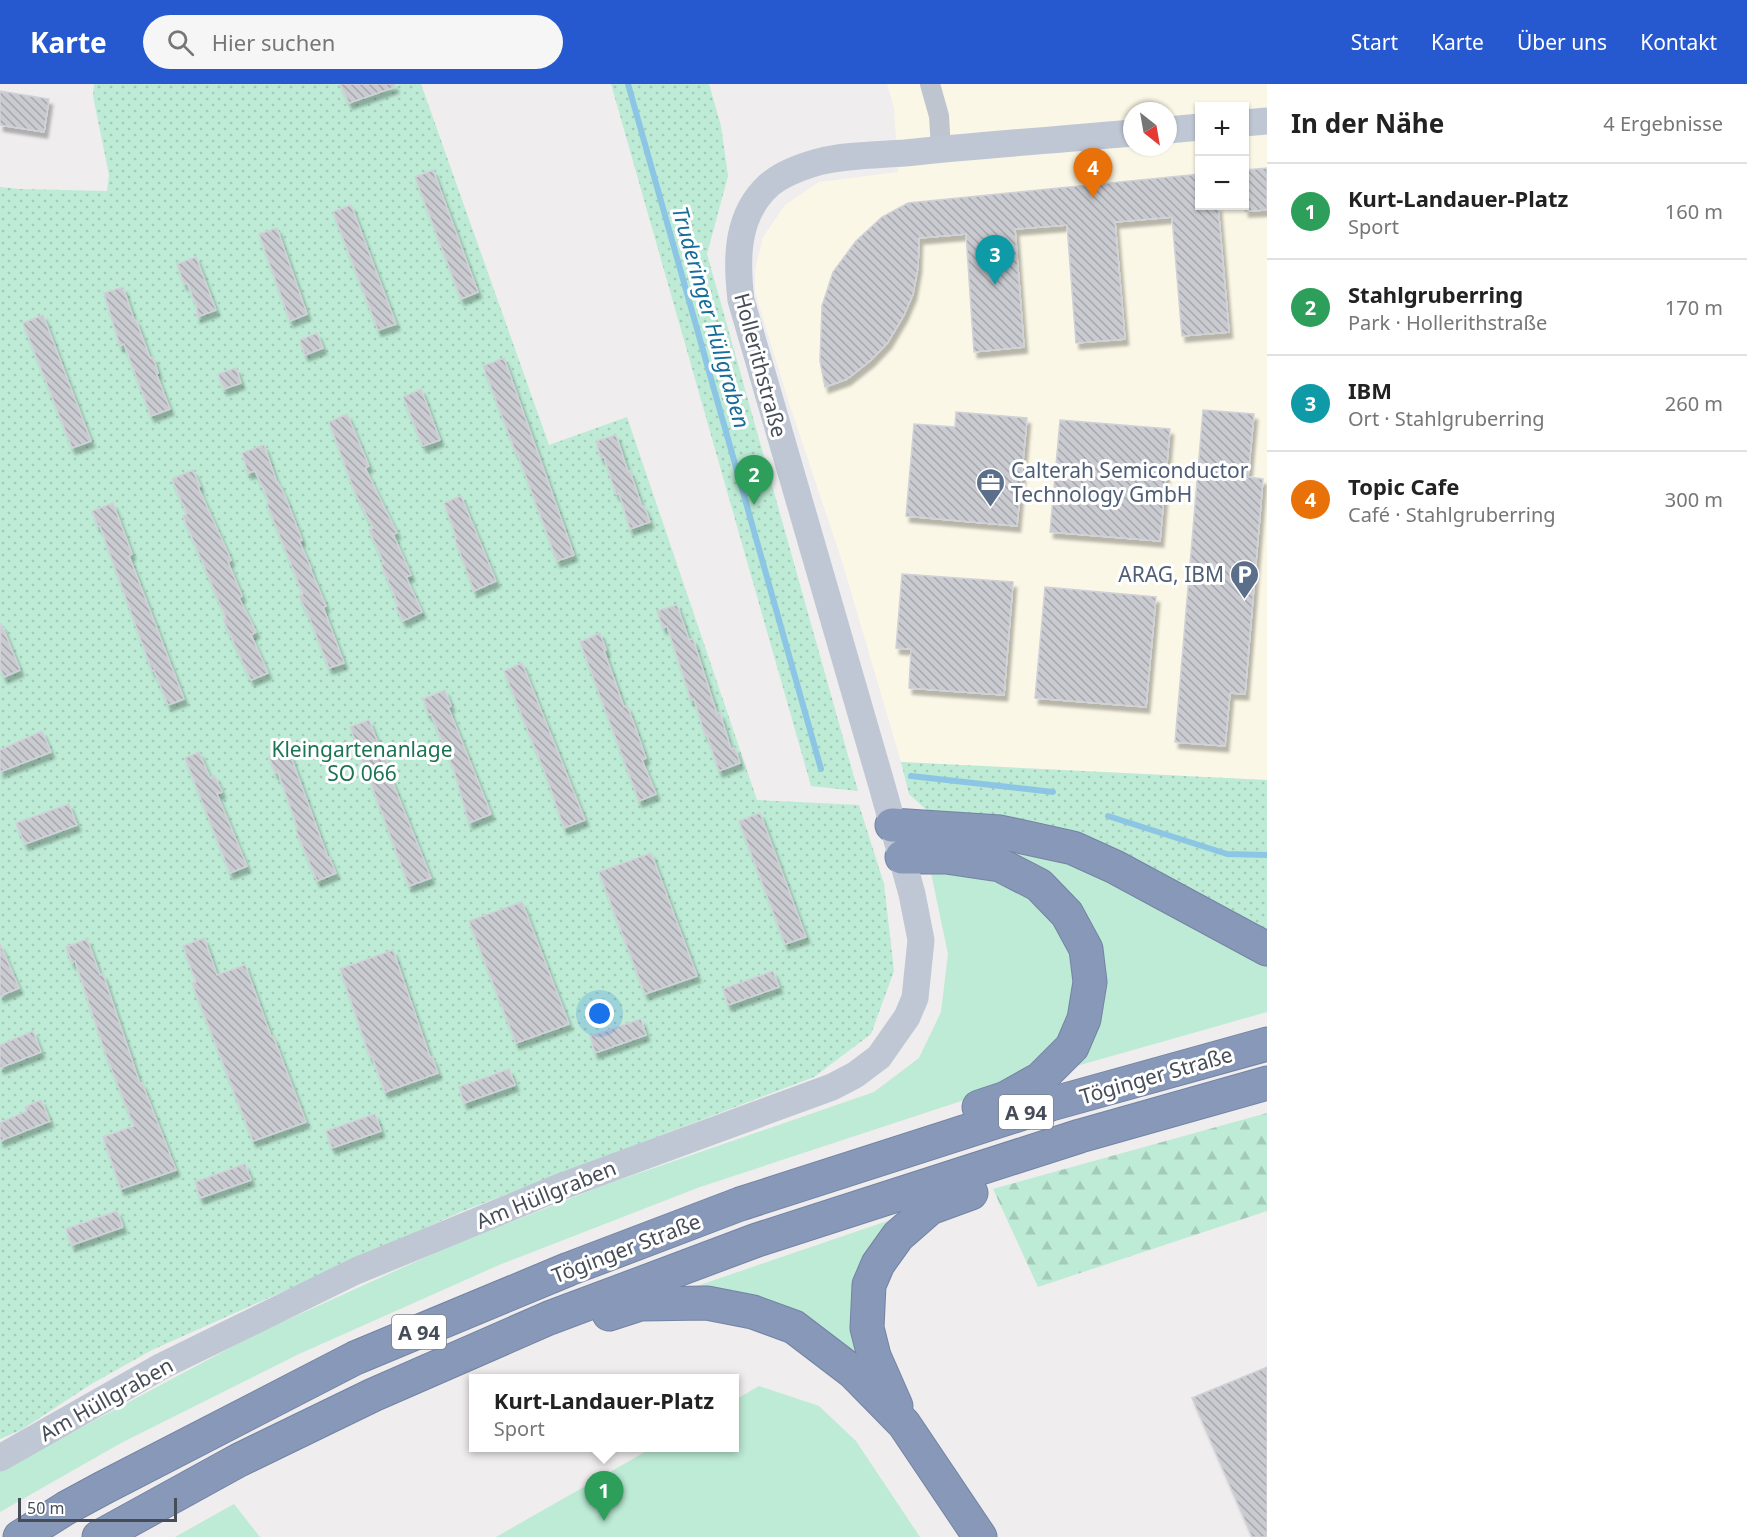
<!DOCTYPE html>
<html lang="de">
<head>
<meta charset="utf-8">
<style>
  body { margin:0; font-family:"Noto Sans",sans-serif; background:#f6f6f6; color:#222 }
  .controls { position:absolute; right:18px; top:18px; display:grid; overflow:hidden; border-radius:0px; box-shadow:0 2px 4px #0004 }
  .controls button { width:54px; height:54px; display:grid; place-items:center; padding:0; border:0; border-bottom:2px solid #e0e0e0; background:#fff; color:#222; font:30px sans-serif }
  .compass { position:absolute; left:1123px; top:18px; width:54px; height:54px; border-radius:50%; background:#fff; box-shadow:0 2px 4px #0004; rotate:149deg }
  .scale { position:absolute; left:18px; bottom:15px; width:159px; box-sizing:border-box; padding-left:6px; border:3px solid #464d58; border-top:0; font-size:16px; line-height:21px; white-space:nowrap; color:#464d58; -webkit-text-stroke:4px #fff; paint-order:stroke }
  .you { position:absolute; left:600px; top:930px; width:21px; height:21px; margin:-15px; border:4px solid #fff; border-radius:50%; background:#1a73e8; box-shadow:0 0 0 9px #1a73e833 }
  .badge { display:grid; place-items:center; width:39px; height:39px; border-radius:50%; background:#2658d0; color:#fff; font-size:20px; font-weight:700 }
  .pin { position:absolute; translate:-50% -50px; filter:drop-shadow(0 2px 3px #0008) }
  .pin::after { content:''; position:absolute; top:32px; width:21px; height:18px; background:inherit; clip-path:polygon(0 0,100% 0,50% 100%) }
  .popup { position:absolute; left:469px; top:1290px; width:270px; height:78px; box-sizing:border-box; display:grid; place-content:center; border-radius:0px; background:#fff; filter:drop-shadow(0 2px 4px #0005); font-size:20px; white-space:nowrap; color:#767676 }
  .popup b { font-size:22px; color:#222 }
  .popup::after { content:''; position:absolute; left:50%; top:100%; margin-left:-12px; border:12px solid transparent; border-top-color:#fff }
  .list { margin:0; padding:0; list-style:none }
  h2 { display:flex; justify-content:space-between; align-items:center; height:78px; margin:0; padding:0 24px; font-size:26px }
  h2 small { font-size:20px; font-weight:400; color:#767676 }
  .list li { display:grid; grid-template-columns:39px 1fr auto; gap:18px; align-items:center; box-sizing:border-box; height:96px; padding:0 24px; border-top:2px solid #e0e0e0 }
  .list b { display:block; font-size:22px; white-space:nowrap }
  .list p { margin:0; font-size:20px; white-space:nowrap; color:#767676 }
  .list em { font-size:20px; font-style:normal; color:#767676 }
  .icon { flex:none; width:33px; height:33px; fill:none; stroke:currentColor; stroke-width:2; stroke-linecap:round; stroke-linejoin:round }
  .map { position:relative; flex:none; width:1267px; height:1453px; overflow:hidden }
  header { display:flex; align-items:center; gap:36px; box-sizing:border-box; height:84px; padding:0 30px; background:#2658d0; color:#fff }
  header strong { font-size:28px }
  nav { display:flex; gap:33px; margin-inline-start:auto; font-size:21px }
  .search { width:420px; height:54px; background:#f6f6f6; display:flex; align-items:center; gap:15px; box-sizing:border-box; padding:0 21px; border-radius:33px; color:#767676; font-size:22px }
  main { display:flex }
  aside { flex:1; background:#fff }
  .map>svg:first-child { display:block }
  .commercial { fill:#faf7e6; fill-rule:evenodd }
  .grass { fill:#bdebd5 }
  .forest { fill:url(#forest-firs) }
  .park { fill:url(#park-dots) }
  .lines { fill:none; stroke-linecap:round; stroke-linejoin:round }
  .stream { stroke:#8dc6e4; stroke-width:6 }
  .building { fill:url(#building-back-hatch); stroke:#d1d2d8; stroke-width:1.5; filter:url(#shadow) }
  .motorway-casing { stroke:#7383a4; stroke-width:35 }
  .minor { stroke:#bec5ce; stroke-width:20 }
  .secondary { stroke:#c0c7d4; stroke-width:27 }
  .motorway { stroke:#8798b8; stroke-width:33 }
  .labels { text-anchor:middle; dominant-baseline:central; stroke-width:6; stroke-linejoin:round; paint-order:stroke }
  .shield { fill:#fff; stroke:#7e828a; stroke-width:1.5 }
  .shield-label { font-size:20px; font-weight:bold; fill:#464d58 }
  .street-label { font-size:21px; fill:#464d58; stroke:#fff }
  .service-label { font-size:21px; fill:#4e5e75; stroke:#fff; text-anchor:start }
  .park-label { font-size:21px; fill:#1d7455; stroke:#fff }
  .water-label { font-size:22px; font-style:italic; fill:#166c9b; stroke:#fff }
</style>
</head>
<body>
<header>
<strong>Karte</strong>
<div class="search"><svg class="icon" aria-label="search" viewBox="0 0 24 24"><circle cx="10" cy="10" r="6"/><path d="M15 15l6 6"/></svg>Hier suchen</div>
<nav><a>Start</a><a>Karte</a><a>Über uns</a><a>Kontakt</a></nav>
</header>
<main>
<div class="map">
<svg width="1267" height="1453" viewBox="0 0 1267 1453">
  <defs>
    <pattern id="forest-firs" width="22" height="20" patternUnits="userSpaceOnUse" patternTransform="scale(1.5)"><rect width="22" height="20" fill="#bdebd5"/><path d="M5 1l3.5 6h-7zM16 11l3.5 6h-7z" fill="#a4cbb9"/></pattern>
    <pattern id="park-dots" width="8" height="8" patternUnits="userSpaceOnUse" patternTransform="scale(1.5)"><rect width="8" height="8" fill="#bdebd5"/><path d="M2 2h.1M6 6h.1" fill="none" stroke="#a4cbb9" stroke-width="1.8" stroke-linecap="round"/></pattern>
    <pattern id="building-back-hatch" width="6" height="6" patternUnits="userSpaceOnUse" patternTransform="scale(1.5)"><rect width="6" height="6" fill="#cacbd1"/><path d="M-1 5l2 2M0 0l6 6M5-1l2 2" fill="none" stroke="#a6a7ac"/></pattern>
    <filter id="shadow"><feDropShadow dx="3.5" dy="6" stdDeviation="1.5" flood-color="#0004"/></filter>
  </defs>
  <rect width="100%" height="100%" fill="#efeded"/>
  <path class="commercial" d="M 887,0 L 1267,0 L 1267,696 L 901,678 L 841,474 L 790,322 L 755,208 L 755,186 L 763,153 L 785,121 L 819,98 L 898,88 L 894,24 ZM 1200,22 L 1244,22 L 1244,122 L 1200,122 ZM 1132,27 L 1168,27 L 1168,63 L 1132,63 Z"/>
  <g class="grass">
    <polygon points="1014,764 1057,774 1107,794 1267,878 1267,928 1073,983 1100,883 991,769"/>
    <polygon points="965,785 1042,815 1077,880 1074,915 1064,951 1034,990 1004,1003 700,1103 499,1181 299,1270 121,1359 0,1428 0,1387 256,1250 448,1163 599,1103 874,1008 919,974 941,928 948,870 931,789"/>
    <polygon points="899,1133 865,1181 872,1292 691,1204"/>
    <polygon points="759,1302 819,1322 856,1357 920,1453 496,1453 652,1364 734,1364 735,1316"/>
    <polygon points="234,1420 260,1453 175,1453"/>
  </g>
  <polygon class="forest" points="1267,1029 1267,1127 1038,1203 993,1105"/>
  <g class="park">
    <polygon points="94,0 421,0 549,361 627,333 757,716 859,721 884,800 894,887 871,950 814,993 463,1127 152,1266 93,1299 21,1346 0,1355 0,103 20,105 107,107 109,91 93,12"/>
    <polygon points="611,0 709,0 721,42 728,92 707,170 858,707 811,702"/>
    <polygon points="901,678 1267,696 1267,847 933,732 909,710"/>
  </g>
  <g class="lines">
    <g class="stream">
      <polyline points="628,0 821,685"/>
      <polyline points="911,692 1053,708"/>
      <polyline points="1108,732 1227,770 1267,771"/>
    </g>
  </g>
  <g class="building">
    <polygon points="340,0 394,0 395,3 349,19"/>
    <polygon points="0,7 49,15 44,48 0,41"/>
    <polygon points="1267,84 1267,126 1245,127 1245,86"/>
    <polygon points="433,86 478,208 461,215 415,93"/>
    <polygon points="1200,90 1200,122 1218,122 1229,248 1182,252 1172,133 1115,138 1125,255 1076,259 1067,141 1015,145 1024,263 974,268 966,150 919,154 918,183 913,210 904,231 888,258 871,276 847,295 825,303 820,277 822,222 833,188 856,157 882,133 908,119"/>
    <polygon points="351,121 396,240 378,246 333,128"/>
    <polygon points="277,144 307,230 290,237 259,150"/>
    <polygon points="196,173 216,226 197,233 197,223 187,199 184,200 177,180"/>
    <polygon points="123,203 134,236 136,236 150,274 153,273 158,289 156,289 170,325 151,332 124,260 120,262 104,209"/>
    <polygon points="43,231 91,357 72,364 23,239"/>
    <polygon points="317,249 323,264 305,271 300,256"/>
    <polygon points="504,274 574,471 557,477 517,368 516,369 483,282"/>
    <polygon points="236,284 241,299 224,305 218,290"/>
    <polygon points="421,305 440,356 423,362 403,313"/>
    <polygon points="1203,326 1254,330 1248,393 1263,395 1245,610 1230,609 1225,662 1175,658"/>
    <polygon points="956,328 1027,334 1017,442 906,432 914,340 955,343"/>
    <polygon points="347,330 369,382 365,384 397,449 393,450 411,491 406,493 422,528 403,537 396,523 399,522 381,480 384,479 369,446 373,444 354,406 329,338"/>
    <polygon points="1060,336 1170,345 1160,457 1050,448"/>
    <polygon points="616,351 628,388 630,387 642,423 644,422 650,438 630,445 619,409 616,410 604,373 601,374 596,357"/>
    <polygon points="264,361 277,399 278,398 285,412 302,456 299,457 311,484 310,484 326,522 323,523 344,579 329,584 308,530 299,512 303,510 267,420 270,419 255,387 248,389 242,369"/>
    <polygon points="193,386 200,402 198,403 231,476 228,478 242,512 239,514 256,548 251,551 268,589 251,596 223,535 226,534 183,432 187,430 172,395"/>
    <polygon points="461,412 496,497 474,507 455,455 457,455 444,419"/>
    <polygon points="113,419 132,470 129,472 184,615 168,621 154,586 152,587 100,442 98,442 92,427"/>
    <polygon points="902,490 1013,498 1004,611 909,604 911,565 896,564"/>
    <polygon points="1045,503 1156,513 1146,623 1035,614"/>
    <polygon points="677,521 689,556 693,555 717,630 720,629 731,665 735,664 740,679 719,687 707,651 705,651 694,615 691,616 667,542 663,544 657,527"/>
    <polygon points="1,539 20,586 4,593 0,584"/>
    <polygon points="600,549 606,566 604,567 624,623 627,622 633,637 646,674 642,676 656,710 639,717 580,558"/>
    <polygon points="522,579 585,736 564,744 547,694 504,587"/>
    <polygon points="445,606 451,622 448,623 491,730 469,739 454,686 431,630 429,631 423,615"/>
    <polygon points="369,636 383,672 385,671 391,686 388,687 431,794 409,802 350,643"/>
    <polygon points="42,647 51,668 0,688 0,666"/>
    <polygon points="288,665 328,774 329,773 336,789 317,797 296,746 298,745 278,688 275,689 269,672"/>
    <polygon points="199,668 210,694 215,692 222,708 217,710 247,782 230,789 185,674"/>
    <polygon points="69,720 77,741 25,760 16,739"/>
    <polygon points="760,729 806,853 785,860 739,737"/>
    <polygon points="651,769 697,892 645,910 599,788"/>
    <polygon points="522,818 569,940 516,959 469,837"/>
    <polygon points="204,854 217,891 245,881 271,952 273,952 306,1038 253,1057 192,899 196,898 183,862"/>
    <polygon points="87,855 100,891 103,890 140,1000 142,999 176,1086 121,1105 103,1053 134,1042 106,971 75,877 72,879 66,863"/>
    <polygon points="0,860 19,904 0,912"/>
    <polygon points="393,866 430,973 432,973 438,989 385,1008 372,972 370,973 340,885"/>
    <polygon points="773,887 779,903 728,921 723,905"/>
    <polygon points="641,935 646,951 595,969 590,952"/>
    <polygon points="33,947 41,968 0,984 0,961"/>
    <polygon points="509,985 515,1001 464,1019 459,1003"/>
    <polygon points="41,1016 50,1037 0,1057 0,1039 27,1027 25,1023"/>
    <polygon points="375,1030 381,1047 332,1064 326,1047"/>
    <polygon points="245,1080 251,1096 200,1114 195,1098"/>
    <polygon points="117,1127 123,1143 72,1161 66,1145"/>
    <polygon points="1267,1283 1267,1453 1252,1453 1192,1314"/>
  </g>
  <g class="lines">
    <defs>
      <g id="motorway">
        <polyline points="892,741 1000,748 1073,764 1115,783 1267,865"/>
        <polyline points="902,773 946,773 1000,781 1039,801 1067,830 1086,865 1090,898 1084,935 1072,963 1040,995 1006,1014 979,1023"/>
        <polyline points="609,1230 640,1220 707,1219 753,1228 794,1243 853,1288 904,1340 980,1453"/>
        <polyline points="896,1322 874,1272 867,1244 869,1201 878,1180 898,1152 930,1124 971,1109"/>
        <polyline points="20,1453 66,1424 103,1404 355,1274 569,1185 740,1120 1051,1020 1267,960"/>
        <polyline points="99,1453 239,1376 373,1311 549,1234 757,1156 1080,1052 1267,999"/>
      </g>
    </defs>
    <use href="#motorway" class="motorway-casing"/>
    <polyline class="minor" points="930,0 939,32 941,65"/>
    <g class="secondary">
      <polyline points="1244,39 1267,37"/>
      <polyline points="1168,46 1200,43"/>
      <path d="M 0,1374 L 162,1282 L 356,1187 L 560,1103 L 832,1003 L 855,991 L 879,973 L 907,933 L 915,914 L 921,856 L 912,810 L 882,702 L 741,216 C 736,175 736,131 769,101 C 783,89 801,83 818,78 C 845,71 877,71 905,69 C 980,61 1056,56 1132,49"/>
    </g>
    <use href="#motorway" class="motorway"/>
  </g>
  <defs>
    <symbol id="office-pin" viewBox="-11 -11 22 30"><path d="M0 17L-7.5 6A9.5 9.5 0 1 1 7.5 6Z" fill="#5c6f8a" stroke="#fff"/><path d="M-6-3h4V-5.5h4V-3h4V5H-6ZM-1-4.5V-3h2v-1.5ZM-6 0V1H6V0Z" fill="#fff"/></symbol>
    <symbol id="parking-pin" viewBox="-11 -11 22 30"><path d="M0 17L-7.5 6A9.5 9.5 0 1 1 7.5 6Z" fill="#5c6f8a" stroke="#fff"/><path d="M-3.5-5.5H1a3.5 3.5 0 0 1 0 7H-1V5.5H-3.5ZM-1-3.4V-.6H.8a1.4 1.4 0 0 0 0-2.8Z" fill="#fff"/></symbol>
  </defs>
  <g fill-rule="evenodd">
    <use href="#office-pin" x="974" y="382" width="33" height="45"/>
    <use href="#parking-pin" x="1228" y="474" width="33" height="45"/>
  </g>
  <g class="labels">
    <g class="shield">
      <rect x="999" y="1011" width="54" height="34" rx="4.5"/>
      <rect x="392" y="1231" width="54" height="34" rx="4.5"/>
    </g>
    <g class="shield-label">
      <text x="1026" y="1028">A 94</text>
      <text x="419" y="1248">A 94</text>
    </g>
    <g class="street-label">
      <text transform="translate(761 281) rotate(75)">Hollerithstraße</text>
      <text transform="translate(1156 991) rotate(-16)">Töginger Straße</text>
      <text transform="translate(546 1110) rotate(-22)">Am Hüllgraben</text>
      <text transform="translate(626 1164) rotate(-21)">Töginger Straße</text>
      <text transform="translate(106 1315) rotate(-29)">Am Hüllgraben</text>
    </g>
    <g class="service-label">
      <text x="1011" y="386">Calterah Semiconductor<tspan x="1011" dy="24">Technology GmbH</tspan></text>
      <text x="1224" y="490" text-anchor="end">ARAG, IBM</text>
    </g>
    <g class="park-label">
      <text x="362" y="665">Kleingartenanlage<tspan x="362" dy="24">SO 066</tspan></text>
    </g>
    <g class="water-label">
      <text transform="translate(712 233) rotate(74)">Truderinger Hüllgraben</text>
    </g>
  </g>
</svg>
<div class="controls">
<button>+</button>
<button>−</button>
</div>
<svg class="compass" viewBox="-18 -18 36 36"><path d="M0-13l5 13h-10z" fill="#e53935"/><path d="M0 13l5-13h-10z" fill="#767676"/></svg>
<div class="scale">50 m</div>
<div class="you"></div>
<div class="pin badge" style="left:604px;top:1437px;background:#2e9e5b">1</div>
<div class="popup"><b>Kurt-Landauer-Platz</b>Sport</div>
<div class="pin badge" style="left:754px;top:421px;background:#2e9e5b">2</div>
<div class="pin badge" style="left:995px;top:201px;background:#0f9aa8">3</div>
<div class="pin badge" style="left:1093px;top:114px;background:#e8710a">4</div>
</div>
<aside>
<h2>In der Nähe<small>4 Ergebnisse</small></h2>
<ul class="list">
<li><span class="badge" style="background:#2e9e5b">1</span><div><b>Kurt-Landauer-Platz</b><p>Sport</p></div><em>160 m</em></li>
<li><span class="badge" style="background:#2e9e5b">2</span><div><b>Stahlgruberring</b><p>Park · Hollerithstraße</p></div><em>170 m</em></li>
<li><span class="badge" style="background:#0f9aa8">3</span><div><b>IBM</b><p>Ort · Stahlgruberring</p></div><em>260 m</em></li>
<li><span class="badge" style="background:#e8710a">4</span><div><b>Topic Cafe</b><p>Café · Stahlgruberring</p></div><em>300 m</em></li>
</ul>
</aside>
</main>
</body>
</html>
